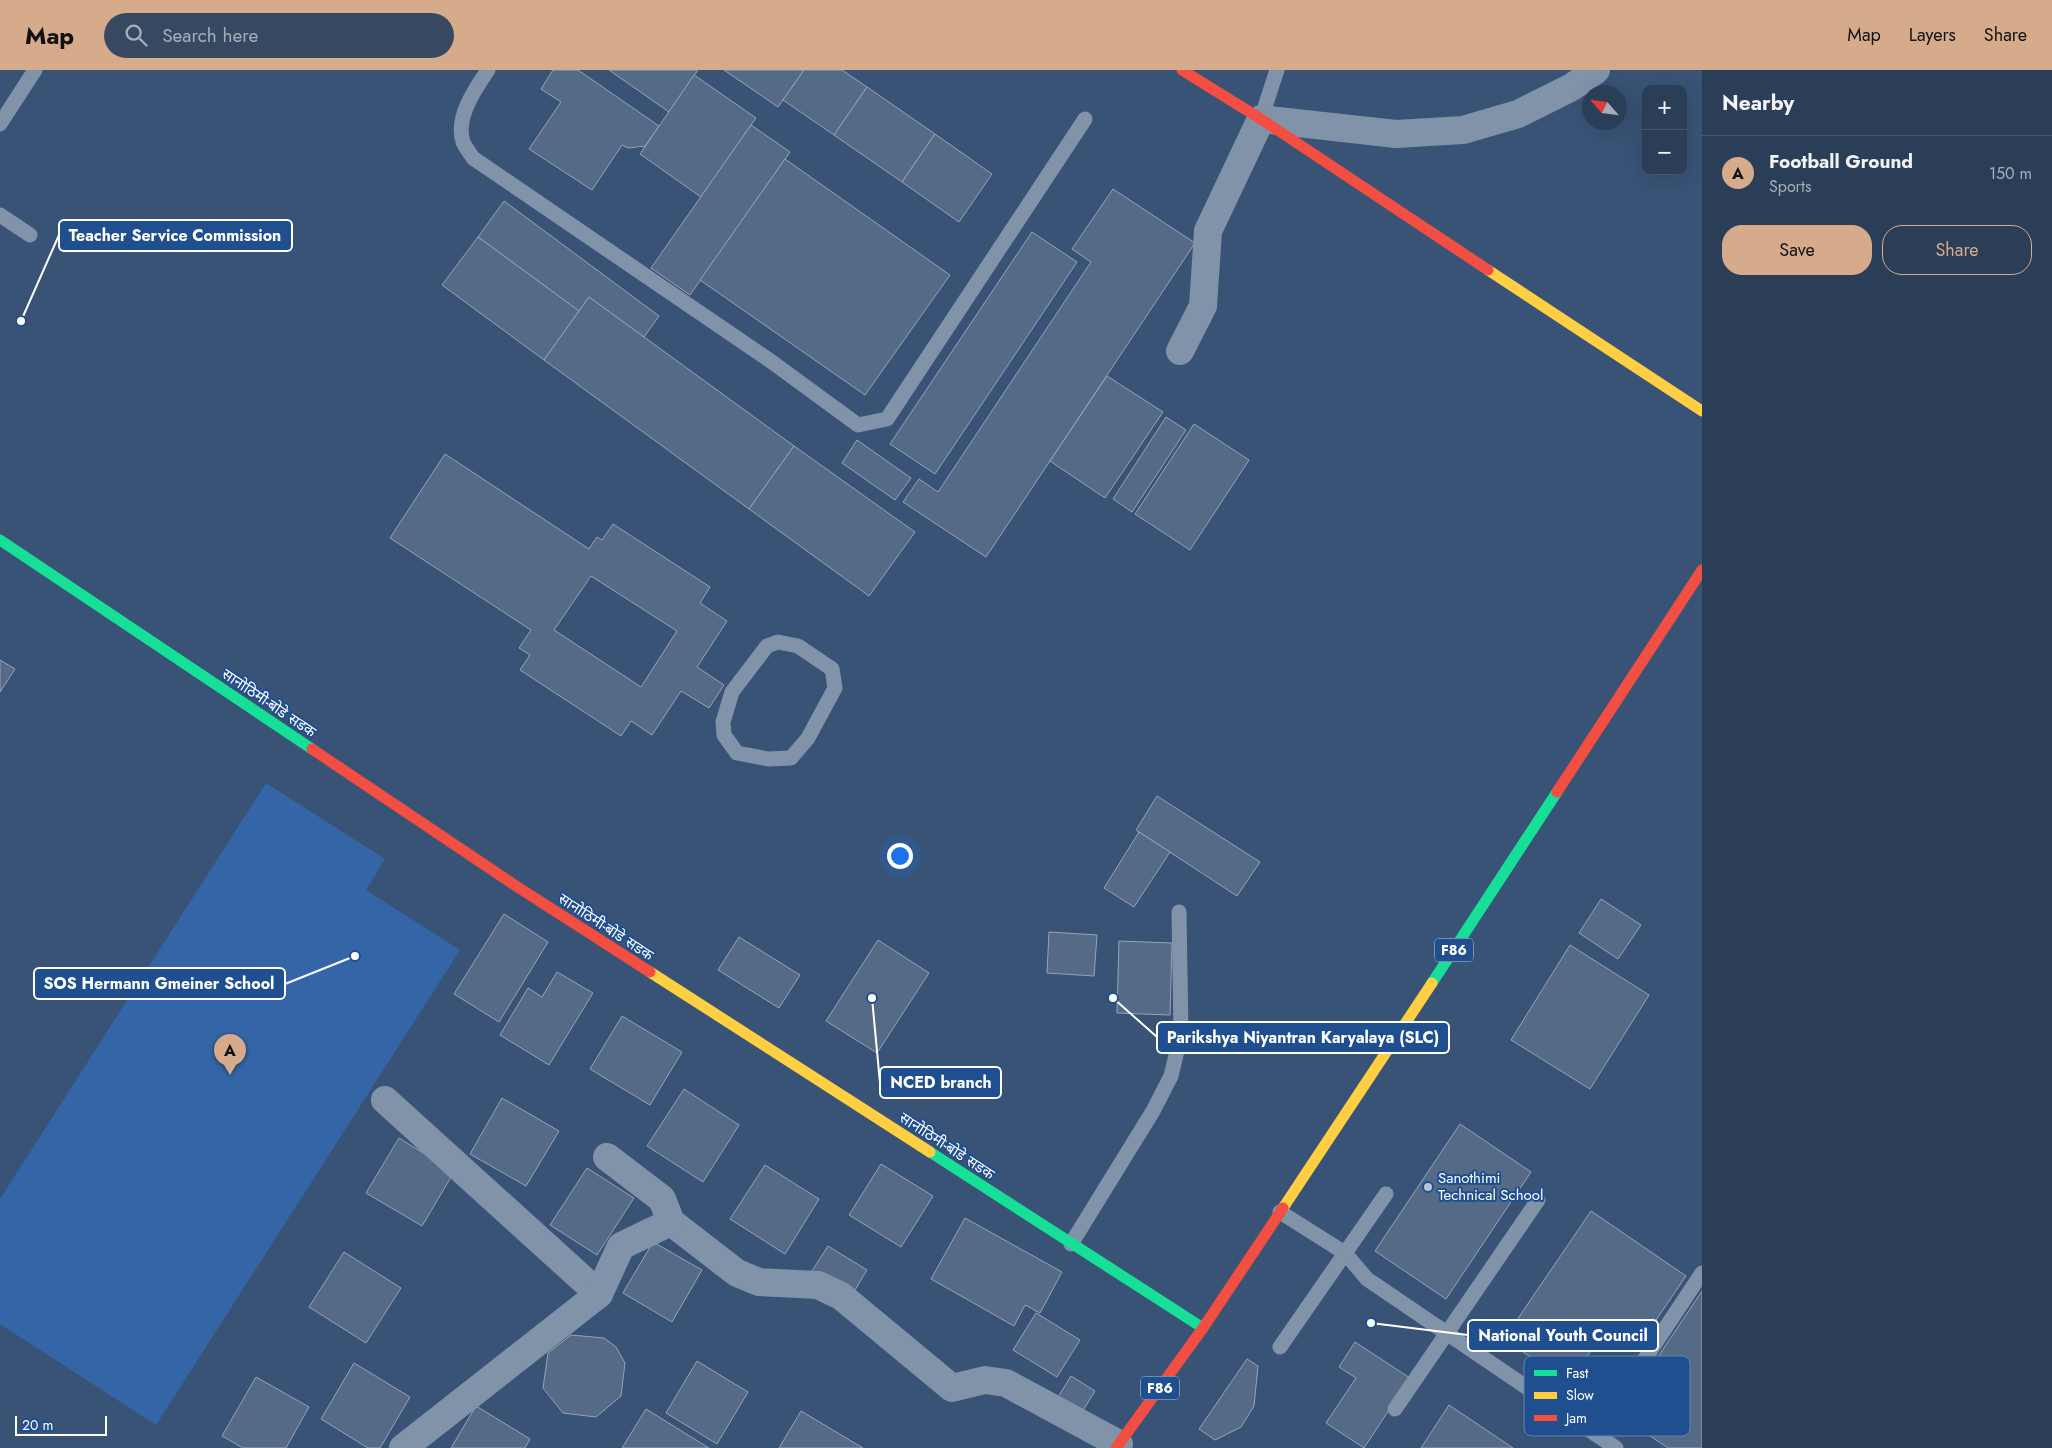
<!DOCTYPE html>
<html lang="en">
<head>
<meta charset="utf-8">
<style>
  body { margin:0; font-family:Jost,"Noto Sans Devanagari",sans-serif; background:#374961; color:#f1f3f6 }
  .controls { position:absolute; right:15px; top:15px; display:grid; overflow:hidden; border-radius:10px; box-shadow:0 5px 20px #0002 }
  .controls button { width:45px; height:45px; display:grid; place-items:center; padding:0; border:0; border-bottom:1px solid #47576e; background:#2b3e58; color:#f1f3f6; font:25px sans-serif }
  .compass { position:absolute; left:1582px; top:15px; width:45px; height:45px; border-radius:50%; background:#2b3e58; box-shadow:0 5px 20px #0002; rotate:298deg }
  .scale { position:absolute; left:15px; bottom:12px; width:92px; box-sizing:border-box; padding-left:5px; border:2px solid #fff; border-top:0; font-size:14px; line-height:18px; white-space:nowrap; color:#fff; -webkit-text-stroke:4px #204f8f; paint-order:stroke }
  .you { position:absolute; left:899px; top:785px; width:18px; height:18px; margin:-12px; border:4px solid #fff; border-radius:50%; background:#1a73e8; box-shadow:0 0 0 8px #1a73e833 }
  .badge { display:grid; place-items:center; width:32px; height:32px; border-radius:50%; background:#d6ab8b; color:#111; font-size:16px; font-weight:700 }
  .pin { position:absolute; translate:-50% -41px; filter:drop-shadow(0 1px 2px #0008) }
  .pin::after { content:''; position:absolute; top:26px; width:18px; height:15px; background:inherit; clip-path:polygon(0 0,100% 0,50% 100%) }
  .list { margin:0; padding:0; list-style:none }
  h2 { display:flex; justify-content:space-between; align-items:center; height:65px; margin:0; padding:0 20px; font-size:21px }
  h2 small { font-size:16px; font-weight:400; color:#a6aeba }
  .list li { display:grid; grid-template-columns:32px 1fr auto; gap:15px; align-items:center; box-sizing:border-box; height:75px; padding:0 20px; border-top:1px solid #47576e }
  .list b { display:block; font-size:19px; white-space:nowrap }
  .list p { margin:0; font-size:16px; white-space:nowrap; color:#a6aeba }
  .list em { font-size:16px; font-style:normal; color:#a6aeba }
  .actions { display:flex; gap:10px; padding:15px 20px }
  .actions a { flex:1; padding:11px 0; border:1px solid #d6ab8b; border-radius:20px; text-align:center; font-size:18px; color:#d6ab8b }
  .actions .main { background:#d6ab8b; color:#111 }
  .icon { flex:none; width:28px; height:28px; fill:none; stroke:currentColor; stroke-width:2; stroke-linecap:round; stroke-linejoin:round }
  .map { position:relative; flex:none; width:1702px; height:1378px; overflow:hidden }
  header { display:flex; align-items:center; gap:30px; box-sizing:border-box; height:70px; padding:0 25px; background:#d6ab8b; color:#111 }
  header strong { font-size:24px }
  nav { display:flex; gap:28px; margin-inline-start:auto; font-size:18px }
  .search { width:350px; height:45px; background:#374961; display:flex; align-items:center; gap:12px; box-sizing:border-box; padding:0 18px; border-radius:28px; color:#a6aeba; font-size:19px }
  main { display:flex }
  aside { flex:1; background:#2b3e58 }
  .map>svg:first-child { display:block }
  .green { fill:#3465a6 }
  .building { fill:#556a86; stroke:#95a4b7; fill-rule:evenodd }
  .lines { fill:none; stroke-linecap:round; stroke-linejoin:round }
  .lane { stroke:#8093a9; stroke-width:15 }
  .street { stroke:#8093a9; stroke-width:28 }
  .fast { stroke:#16e098; stroke-width:11 }
  .slow { stroke:#ffcf43; stroke-width:11 }
  .jam { stroke:#f24e42; stroke-width:11 }
  .poi-dot { fill:#bac3cf; stroke:#204f8f; stroke-width:2 }
  .labels { text-anchor:middle; dominant-baseline:central; stroke-width:4; stroke-linejoin:round; paint-order:stroke }
  .shield { fill:#204f8f; stroke:#bccadd; stroke-width:1 }
  .shield-label { font-size:14px; font-weight:bold; fill:#fff }
  .street-label { font-size:15px; fill:#fff; stroke:#204f8f }
  .poi-label { font-size:15px; fill:#fff; stroke:#204f8f; text-anchor:start }
  .key { fill:#204f8f; stroke:#6384b1; stroke-width:1 }
  .key-label { font-size:14px; fill:#fff }
  .leader { fill:none; stroke:#fff; stroke-width:2 }
  .callout-dot { fill:#fff; stroke:#204f8f; stroke-width:2 }
  .callout { fill:#204f8f; stroke:#fff; stroke-width:2 }
  .callout-label { font-size:16px; text-anchor:middle; font-weight:bold; fill:#fff }
</style>
</head>
<body>
<header>
<strong>Map</strong>
<div class="search"><svg class="icon" aria-label="search" viewBox="0 0 24 24"><circle cx="10" cy="10" r="6"/><path d="M15 15l6 6"/></svg>Search here</div>
<nav><a>Map</a><a>Layers</a><a>Share</a></nav>
</header>
<main>
<div class="map">
<svg width="1702" height="1378" viewBox="0 0 1702 1378">
  <rect width="100%" height="100%" fill="#395376"/>
  <polygon class="green" points="266,713 385,789 366,820 460,880 156,1355 0,1254 0,1129"/>
  <g class="building">
    <polygon points="553,0 578,0 659,56 645,76 628,78 622,75 592,120 529,79 561,32 541,19"/>
    <polygon points="609,0 698,0 669,42"/>
    <polygon points="724,0 804,0 778,37"/>
    <polygon points="804,0 842,0 867,17 834,65 783,30"/>
    <polygon points="694,5 756,48 701,127 640,84"/>
    <polygon points="867,17 935,64 902,112 834,65"/>
    <polygon points="751,55 790,82 690,225 651,198"/>
    <polygon points="935,64 992,104 959,152 902,112"/>
    <polygon points="785,89 950,205 865,325 700,210"/>
    <polygon points="1113,119 1195,173 986,487 903,432 919,409 938,422 1091,192 1072,179"/>
    <polygon points="504,131 659,246 644,267 589,227 579,241 478,167"/>
    <polygon points="1032,162 1077,192 935,404 890,374"/>
    <polygon points="478,167 579,241 544,290 442,215"/>
    <polygon points="589,227 794,376 749,439 544,290"/>
    <polygon points="1107,306 1163,342 1105,428 1050,391"/>
    <polygon points="1166,347 1186,360 1132,442 1113,429"/>
    <polygon points="1194,354 1249,390 1190,480 1135,444"/>
    <polygon points="857,370 911,408 895,430 842,393"/>
    <polygon points="794,376 915,462 869,526 749,439"/>
    <path d="M 445,384 L 589,479 L 597,467 L 602,470 L 613,454 L 710,517 L 700,533 L 727,551 L 697,597 L 724,615 L 709,638 L 681,621 L 652,665 L 631,651 L 621,666 L 520,600 L 530,585 L 519,578 L 531,560 L 390,468 ZM 591,506 L 677,561 L 641,617 L 554,560 Z"/>
    <polygon points="0,590 15,599 0,622"/>
    <polygon points="1157,726 1260,792 1237,826 1136,760"/>
    <polygon points="1139,762 1170,782 1134,837 1104,818"/>
    <polygon points="1601,829 1641,855 1618,889 1579,863"/>
    <polygon points="504,844 548,872 499,952 454,924"/>
    <polygon points="1049,862 1097,865 1094,906 1047,903"/>
    <polygon points="739,867 800,905 779,938 718,900"/>
    <polygon points="878,870 929,903 877,983 826,951"/>
    <polygon points="1119,871 1172,873 1170,945 1117,943"/>
    <polygon points="1570,875 1649,925 1590,1019 1511,970"/>
    <polygon points="557,902 593,923 549,995 500,965 528,918 542,927"/>
    <polygon points="622,946 682,982 650,1035 590,999"/>
    <polygon points="684,1019 739,1055 703,1112 647,1076"/>
    <polygon points="502,1028 559,1061 526,1116 470,1084"/>
    <polygon points="1460,1054 1531,1102 1446,1229 1375,1181"/>
    <polygon points="399,1068 454,1102 422,1156 366,1123"/>
    <polygon points="881,1094 933,1126 901,1177 849,1145"/>
    <polygon points="765,1095 819,1129 785,1184 730,1149"/>
    <polygon points="587,1098 634,1128 597,1185 550,1155"/>
    <polygon points="1591,1141 1686,1206 1635,1281 1605,1260 1569,1313 1504,1269"/>
    <polygon points="965,1148 1062,1202 1040,1243 1025,1235 1014,1256 931,1209"/>
    <polygon points="653,1172 702,1200 672,1252 623,1223"/>
    <polygon points="828,1176 867,1200 852,1225 812,1201"/>
    <polygon points="344,1182 401,1218 366,1273 309,1237"/>
    <polygon points="1702,1221 1702,1378 1668,1378 1619,1345"/>
    <polygon points="1036,1243 1080,1270 1057,1307 1013,1280"/>
    <polygon points="571,1265 604,1268 616,1277 625,1293 621,1326 596,1347 563,1343 543,1318 548,1283"/>
    <polygon points="1355,1272 1410,1308 1364,1378 1326,1353 1356,1308 1339,1297"/>
    <polygon points="1247,1289 1258,1296 1254,1336 1241,1357 1215,1370 1199,1359"/>
    <polygon points="697,1291 748,1322 717,1374 666,1343"/>
    <polygon points="354,1293 410,1327 380,1378 368,1378 321,1349"/>
    <polygon points="1071,1306 1095,1321 1082,1342 1058,1327"/>
    <polygon points="256,1307 309,1337 286,1378 243,1378 222,1366"/>
    <polygon points="1449,1335 1513,1378 1421,1378"/>
    <polygon points="476,1336 530,1369 525,1378 451,1378"/>
    <polygon points="646,1339 709,1378 622,1378"/>
    <polygon points="801,1341 863,1378 779,1378"/>
  </g>
  <g class="lines">
    <g class="lane">
      <path d="M 488,0 C 475,19 455,48 463,72 C 465,77 470,83 473,88 L 772,292 L 858,355 L 887,349 L 1085,49"/>
      <polyline points="1261,49 1277,0"/>
      <polyline points="0,54 35,0"/>
      <polyline points="0,145 30,165"/>
      <polygon points="778,572 798,576 832,599 835,618 808,668 791,688 768,689 737,683 724,665 723,652 732,622 767,576"/>
      <polyline points="1280,1142 1345,1183 1367,1209 1616,1378"/>
      <polyline points="1071,1174 1153,1041 1171,1006 1181,964 1179,842"/>
      <polyline points="1280,1277 1386,1124"/>
      <polyline points="1395,1339 1538,1130"/>
      <polyline points="1595,1364 1702,1203"/>
    </g>
    <g class="street">
      <polyline points="1180,281 1203,236 1208,161 1261,49 1396,64 1463,60 1518,44 1572,17 1596,0"/>
      <polyline points="385,1030 599,1224"/>
      <polyline points="607,1087 662,1129 671,1152 737,1203 759,1212 818,1215 841,1226 952,1318 985,1310 1006,1313 1119,1374"/>
      <polyline points="403,1378 599,1224 621,1176 671,1152"/>
    </g>
    <g class="fast">
      <polyline points="0,470 312,679"/>
      <polyline points="1432,913 1557,722"/>
      <polyline points="930,1082 1203,1258"/>
    </g>
    <g class="slow">
      <polyline points="1488,200 1702,341"/>
      <polyline points="650,902 930,1082"/>
      <polyline points="1283,1138 1432,913"/>
    </g>
    <g class="jam">
      <polyline points="1182,0 1261,49 1488,200"/>
      <polyline points="312,679 513,814 650,902"/>
      <polyline points="1557,722 1702,500"/>
      <polyline points="1116,1378 1203,1258 1283,1138"/>
    </g>
  </g>
  <circle class="poi-dot" cx="1428" cy="1117" r="5"/>
  <g class="labels">
    <g class="shield">
      <rect x="1435" y="868.5" width="38" height="23" rx="4"/>
      <rect x="1141" y="1306.5" width="38" height="23" rx="4"/>
    </g>
    <g class="shield-label">
      <text x="1454" y="880">F86</text>
      <text x="1160" y="1318">F86</text>
    </g>
    <g class="street-label">
      <text transform="translate(269 633) rotate(34)">सानोठिमी-बोडे सडक</text>
      <text transform="translate(606 857) rotate(33)">सानोठिमी-बोडे सडक</text>
      <text transform="translate(947 1076) rotate(33)">सानोठिमी-बोडे सडक</text>
    </g>
    <g class="poi-label">
      <text x="1438" y="1108">Sanothimi<tspan x="1438" dy="17">Technical School</tspan></text>
    </g>
  </g>
  <rect x="1524" y="1286" width="166" height="80" rx="8" class="key"/>
  <rect x="1534" y="1300" width="23" height="6" fill="#16e098"/>
  <rect x="1534" y="1322" width="23" height="7" fill="#ffcf43"/>
  <rect x="1534" y="1345" width="23" height="6" fill="#f24e42"/>
  <g class="key-label">
    <text x="1566" y="1308">Fast</text>
    <text x="1566" y="1330">Slow</text>
    <text x="1566" y="1353">Jam</text>
  </g>
  <path class="leader" d="M21 251L59 165M355 886L285 914M1113 928L1157 967M872 928L880 1013M1371 1253L1468 1265"/>
  <g class="callout-dot">
    <circle cx="21" cy="251" r="5"/>
    <circle cx="355" cy="886" r="5"/>
    <circle cx="1113" cy="928" r="5"/>
    <circle cx="872" cy="928" r="5"/>
    <circle cx="1371" cy="1253" r="5"/>
  </g>
  <g class="callout">
    <rect x="59" y="150" width="233" height="31" rx="5"/>
    <rect x="34" y="898" width="251" height="31" rx="5"/>
    <rect x="1157" y="952" width="292" height="31" rx="5"/>
    <rect x="880" y="997" width="121" height="31" rx="5"/>
    <rect x="1468" y="1250" width="190" height="31" rx="5"/>
  </g>
  <g class="callout-label">
    <text x="175" y="171">Teacher Service Commission</text>
    <text x="159" y="919">SOS Hermann Gmeiner School</text>
    <text x="1303" y="973">Parikshya Niyantran Karyalaya (SLC)</text>
    <text x="941" y="1018">NCED branch</text>
    <text x="1563" y="1271">National Youth Council</text>
  </g>
</svg>
<div class="controls">
<button>+</button>
<button>−</button>
</div>
<svg class="compass" viewBox="-18 -18 36 36"><path d="M0-13l5 13h-10z" fill="#e53935"/><path d="M0 13l5-13h-10z" fill="#a6aeba"/></svg>
<div class="scale">20 m</div>
<div class="you"></div>
<div class="pin badge" style="left:230px;top:1005px">A</div>
</div>
<aside>
<h2>Nearby<small></small></h2>
<ul class="list">
<li><span class="badge">A</span><div><b>Football Ground</b><p>Sports</p></div><em>150 m</em></li>
</ul>
<div class="actions"><a class="main">Save</a><a>Share</a></div>
</aside>
</main>
</body>
</html>
